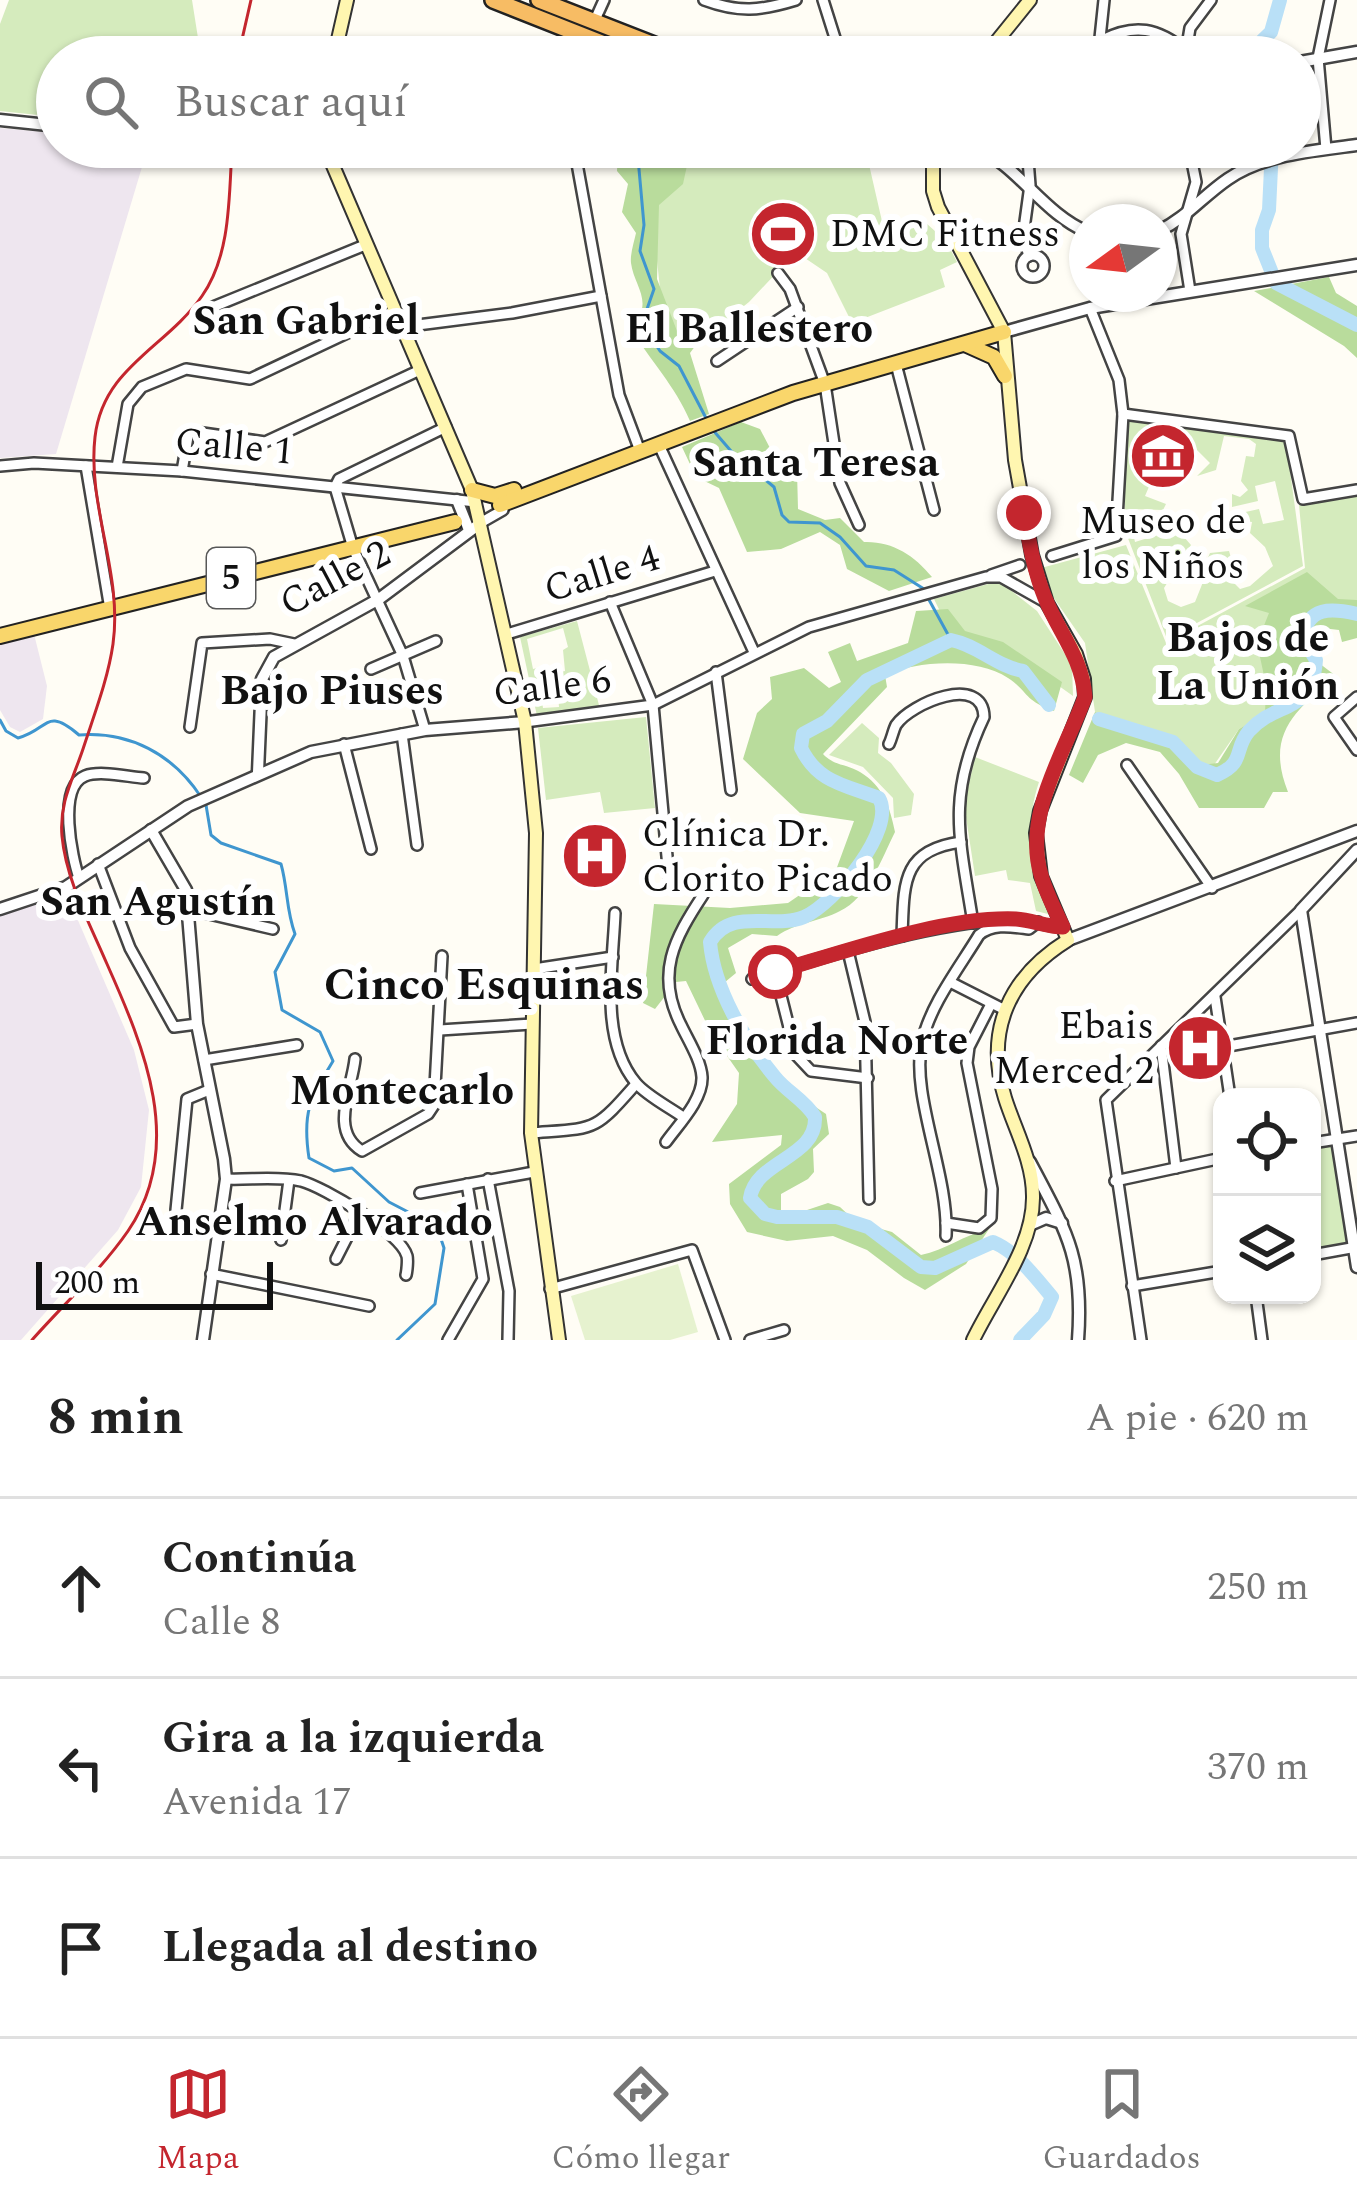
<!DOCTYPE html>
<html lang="es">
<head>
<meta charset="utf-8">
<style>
  body { margin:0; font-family:Spectral,serif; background:#f2f2f2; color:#222 }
  .controls { position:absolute; right:36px; bottom:36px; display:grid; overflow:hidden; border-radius:24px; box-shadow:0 3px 9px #0004 }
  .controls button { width:108px; height:108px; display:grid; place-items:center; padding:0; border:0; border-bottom:3px solid #e0e0e0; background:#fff; color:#222; font:60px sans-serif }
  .compass { position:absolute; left:1069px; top:204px; width:108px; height:108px; border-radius:50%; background:#fff; box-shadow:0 3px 9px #0004; rotate:255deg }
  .scale { position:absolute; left:36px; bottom:30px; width:237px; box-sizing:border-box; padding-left:12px; border:6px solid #111; border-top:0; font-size:33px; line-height:42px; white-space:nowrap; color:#111; -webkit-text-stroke:9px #fff; paint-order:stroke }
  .stop { position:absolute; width:36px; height:36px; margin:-27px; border:9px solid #c4262e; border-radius:50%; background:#fff }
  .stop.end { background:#c4262e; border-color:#fff; box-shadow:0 3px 12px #0008 }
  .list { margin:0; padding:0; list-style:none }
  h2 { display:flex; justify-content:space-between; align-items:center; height:156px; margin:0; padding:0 48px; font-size:51px }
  h2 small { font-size:39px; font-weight:400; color:#767676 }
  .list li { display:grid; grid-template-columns:78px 1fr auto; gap:36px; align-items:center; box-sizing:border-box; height:180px; padding:0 48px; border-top:3px solid #e0e0e0 }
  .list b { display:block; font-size:45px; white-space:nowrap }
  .list p { margin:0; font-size:39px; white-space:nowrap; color:#767676 }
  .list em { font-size:39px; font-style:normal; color:#767676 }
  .icon { flex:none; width:66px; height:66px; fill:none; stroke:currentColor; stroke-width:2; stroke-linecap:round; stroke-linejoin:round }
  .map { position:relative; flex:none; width:1357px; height:1340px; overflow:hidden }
  .search { position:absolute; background:#fff; box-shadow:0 3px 9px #0004; left:36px; right:36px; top:36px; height:132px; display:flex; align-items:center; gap:30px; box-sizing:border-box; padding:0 42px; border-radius:66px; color:#767676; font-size:45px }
  .sheet { height:696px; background:#fff }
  nav { display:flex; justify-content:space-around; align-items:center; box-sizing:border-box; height:168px; border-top:3px solid #e0e0e0; background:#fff; font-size:33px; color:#767676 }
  nav a { display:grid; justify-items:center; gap:6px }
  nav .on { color:#c4262e }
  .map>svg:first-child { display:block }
  .industrial { fill:#eee6ef }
  .green { fill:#d5ebbd; fill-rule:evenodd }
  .forest { fill:#b9dc9c }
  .pitch { fill:#e6f2cf }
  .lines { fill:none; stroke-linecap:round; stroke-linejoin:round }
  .stream { stroke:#3f96cf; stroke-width:3 }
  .river { stroke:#b9e0f7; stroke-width:14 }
  .minor-casing { stroke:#444; stroke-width:14 }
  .tertiary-casing { stroke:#444; stroke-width:15 }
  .secondary-casing { stroke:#333; stroke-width:16 }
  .primary-casing { stroke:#222; stroke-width:18 }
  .trunk-casing { stroke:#222; stroke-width:20 }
  .minor { stroke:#fff; stroke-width:9 }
  .tertiary { stroke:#fff; stroke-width:10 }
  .secondary { stroke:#fff6b0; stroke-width:12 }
  .primary { stroke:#f9d66b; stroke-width:14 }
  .trunk { stroke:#f7bc64; stroke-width:15 }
  .rail { stroke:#c4262e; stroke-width:3 }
  .route { stroke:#c4262e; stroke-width:15 }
  .labels { text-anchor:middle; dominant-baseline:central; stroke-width:12; stroke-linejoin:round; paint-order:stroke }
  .shield { fill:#fff; stroke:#585858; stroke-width:3 }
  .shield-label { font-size:36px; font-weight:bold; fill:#111 }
  .poi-label { font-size:39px; fill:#111; stroke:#fff; text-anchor:start }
  .street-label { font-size:39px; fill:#111; stroke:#fff }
  .neighbourhood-label { font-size:42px; font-weight:bold; fill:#111; stroke:#fff }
  .quarter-label { font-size:45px; font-weight:bold; fill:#111; stroke:#fff }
</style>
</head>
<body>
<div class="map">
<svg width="1357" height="1340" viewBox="0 0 1357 1340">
  <rect width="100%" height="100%" fill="#fffdf5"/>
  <g class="industrial">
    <polygon points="0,128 57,133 57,147 148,147 56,454 0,458"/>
    <polygon points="34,634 47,686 43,719 20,732 10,727 0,710 0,644"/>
    <polygon points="67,895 134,1050 149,1110 141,1187 118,1230 21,1340 0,1340 0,914"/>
  </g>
  <g class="green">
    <polygon points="9,0 192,0 201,57 57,57 57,117 0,111 0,24"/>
    <polygon points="645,147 865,147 884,230 926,223 946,241 957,262 940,270 945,287 852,323 827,273 796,252 749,302 687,351 663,317"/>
    <path d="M 1127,418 L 1286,442 L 1303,566 L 1167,639 L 1124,528 ZM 1224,436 L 1249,439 L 1256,444 L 1254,457 L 1246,456 L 1241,481 L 1248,490 L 1240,497 L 1232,494 L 1232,507 L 1258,501 L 1255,486 L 1275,481 L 1284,520 L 1263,524 L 1259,509 L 1241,513 L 1243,521 L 1252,522 L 1250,533 L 1265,547 L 1273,566 L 1250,586 L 1240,589 L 1232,581 L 1236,574 L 1229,551 L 1210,553 L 1203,569 L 1207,572 L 1195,602 L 1181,607 L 1168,601 L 1164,588 L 1191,545 L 1177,529 L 1135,542 L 1129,515 L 1131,509 L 1163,510 L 1166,504 L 1145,496 L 1154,475 L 1143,461 L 1143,447 L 1153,437 L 1166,437 L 1179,447 L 1173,453 L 1180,460 L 1195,448 L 1210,463 L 1197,476 L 1216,470 Z"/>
    <polygon points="1357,494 1357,611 1309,609 1299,696 1239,729 1214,765 1200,765 1180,739 1095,712 1085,643 1051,594 1041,568 1126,545 1166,643 1305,568 1299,505"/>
    <polygon points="999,581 1037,611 1072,665 1073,696 1024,661 951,634 934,599"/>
    <path d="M 577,621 L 600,709 L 537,716 L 520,637 ZM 563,628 L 568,647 L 563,650 L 565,671 L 556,673 L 559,707 L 543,708 L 537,668 L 533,669 L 527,639 Z"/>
    <polygon points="646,717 655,808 604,813 600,792 546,800 538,728"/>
    <polygon points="862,723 879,738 878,753 891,763 914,794 911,815 894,818 893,798 863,767 829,755"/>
    <path d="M 975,757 L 1039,782 C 1023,831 1031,869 1052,915 L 1036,911 L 1030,883 L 1008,880 L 1006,870 L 975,876 L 964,804 Z"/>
    <polygon points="1337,1145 1350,1244 1312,1249 1312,1149"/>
  </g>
  <g class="forest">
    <path d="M 618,147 L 691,147 L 683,184 L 659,205 L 657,279 L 677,331 L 707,330 L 690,353 L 709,414 L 690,421 C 675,386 651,361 630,328 C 656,303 634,287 631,263 C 630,254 634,242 636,233 L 622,212 L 628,184 L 617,171 Z"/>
    <polygon points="1329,277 1336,293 1357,306 1357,358 1344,346 1254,291"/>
    <path d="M 741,422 L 760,429 L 783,473 L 797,471 L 798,509 L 825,520 L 840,518 L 864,542 C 892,541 914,555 932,577 L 889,591 L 847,569 L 840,545 L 820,532 L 781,549 L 747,552 L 719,488 L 696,477 L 682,447 Z"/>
    <path d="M 1307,572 L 1338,599 L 1357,600 L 1357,638 L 1342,642 L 1339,630 L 1322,628 L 1308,644 L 1307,654 L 1336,676 C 1295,711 1265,734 1288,792 L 1273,792 L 1264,808 L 1199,808 L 1179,774 L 1160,752 L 1126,743 L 1098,755 L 1083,783 L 1069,775 L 1095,712 L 1180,739 L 1200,765 L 1218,763 L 1239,729 L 1265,714 L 1266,685 L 1257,643 L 1269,613 L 1245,606 Z"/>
    <path d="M 948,609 L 965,631 L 1003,642 L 1062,682 L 1054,711 C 1023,700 1029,692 1008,678 C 976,657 917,661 885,675 L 887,687 L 823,754 C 834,766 847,764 860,772 C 883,786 890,807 895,832 C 882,858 868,898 840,911 C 819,922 797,922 777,936 L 752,934 L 728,948 L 736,973 L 719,987 L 725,1003 L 738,1015 L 741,1033 L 754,1031 L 772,1078 L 826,1114 L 829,1134 L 813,1149 L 814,1172 L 808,1179 L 781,1194 L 781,1212 L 801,1212 L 828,1203 L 840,1207 L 856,1222 L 892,1232 L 921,1255 C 945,1250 964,1235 989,1229 L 966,1264 L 925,1290 L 904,1278 L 867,1250 L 833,1236 L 787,1241 L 747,1232 L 730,1204 L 729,1184 L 781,1145 L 782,1135 L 712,1142 L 737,1104 L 739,1073 L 711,1033 L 686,981 L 676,982 L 655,1009 L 643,1003 L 654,904 L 730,908 L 788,903 L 836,870 L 854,821 L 800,813 L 743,759 L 757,713 L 772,699 L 770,677 L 804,668 L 829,688 L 841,682 L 828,652 L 850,643 L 857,661 L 908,643 L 916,611 Z"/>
  </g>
  <polygon class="pitch" points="678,1264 698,1332 670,1340 585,1340 571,1296"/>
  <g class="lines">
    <g class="stream">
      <polyline points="637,147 644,225 640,251 654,289 647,309 646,330 660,351 679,366 707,420"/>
      <polyline points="712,429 731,451 774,487 782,515 789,522 820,523 840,537 866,566 894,570 924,589"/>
      <polyline points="928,598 951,640"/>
      <path d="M 0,720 L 6,731 L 18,738 C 49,730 45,706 79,735 C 129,731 173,754 201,797"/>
      <path d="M 206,805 L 211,835 L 221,843 L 281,864 C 288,889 286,910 295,934 L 275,972 L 282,1010 L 320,1032 L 333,1061 C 310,1099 302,1112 309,1158 L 334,1171 L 352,1168 L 389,1202 L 437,1227 L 444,1248 L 435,1304 L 397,1340"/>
    </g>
    <g class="river">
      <polyline points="1245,57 1271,32 1280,0"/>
      <polyline points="1272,147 1269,210 1262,230 1262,248 1276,283 1357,325"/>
      <path d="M 1099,719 L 1173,742 L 1197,767 L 1217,775 C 1246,762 1233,750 1249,731 C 1277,700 1312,715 1316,660 L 1303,638 C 1307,606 1332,608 1357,614"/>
      <path d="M 1020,1340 L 1044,1315 L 1052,1297 C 1035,1277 1017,1252 993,1242 L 935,1268 L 921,1267 L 868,1227 L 837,1217 L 777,1217 L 765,1214 L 750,1198 C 756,1160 817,1158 815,1117 C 805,1100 787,1092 775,1077 C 745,1041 714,989 710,942 C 731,906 773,930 804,917 C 834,904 897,829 879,798 C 845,785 818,783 801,748 L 803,734 L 827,721 L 867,680 L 951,640 C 977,645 996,666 1023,671 L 1049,705"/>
    </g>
    <defs>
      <g id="minor">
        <path d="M 704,0 C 739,13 760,11 796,0"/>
        <polyline points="823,0 841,57"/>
        <polyline points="594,22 604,0"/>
        <path d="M 1102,40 C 1135,23 1158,28 1186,51"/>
        <polyline points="1186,52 1190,28 1211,0"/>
        <polyline points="1098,57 1104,0"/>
        <polyline points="574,147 619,395 640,451"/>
        <polyline points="1027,147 1030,185 1023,236 1029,256"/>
        <polyline points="1114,147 1133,154 1165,147"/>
        <polyline points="1189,147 1196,182 1181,234 1190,291"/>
        <polyline points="1326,149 1318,58 1330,0"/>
        <circle cx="1033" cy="266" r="11"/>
        <polyline points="778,273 790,289 825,384 840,483 859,525"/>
        <polyline points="213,307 365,245"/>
        <polyline points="402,327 512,313 601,296"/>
        <polyline points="717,361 798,307"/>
        <polyline points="896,364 934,510"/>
        <polyline points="1123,414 1289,436 1303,499 1357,490"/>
        <polyline points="659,445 754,652"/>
        <polyline points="0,466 34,463 182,471 476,502"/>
        <polyline points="86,466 110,609"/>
        <polyline points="117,467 128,404 142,387 186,369 250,379 394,311"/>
        <polyline points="182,471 189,431 265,442 420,370"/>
        <polyline points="335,487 353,548 403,656 425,730"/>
        <polyline points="335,487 339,479 446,427"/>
        <polyline points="482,522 503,510"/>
        <polyline points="1052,556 1116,536 1123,414 1119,380 1090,308"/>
        <polyline points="991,575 1020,565"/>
        <polyline points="610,602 653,705 669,878"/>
        <polyline points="507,634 715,571"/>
        <polyline points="371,669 436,641"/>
        <polyline points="716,672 731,790"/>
        <polyline points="1357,697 1334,717 1357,750"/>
        <polyline points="525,722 653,705 809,627 986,577 1001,577 1047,603"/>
        <polyline points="190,727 202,643 270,639 294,644"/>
        <polyline points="402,734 417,845"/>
        <polyline points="344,744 371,849"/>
        <path d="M 889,744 C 892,738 893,731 896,725 C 911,703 983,673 984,717 C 946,797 960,840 973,923"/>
        <polyline points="1127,765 1212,888"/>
        <polyline points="98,864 130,948 174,1027 197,1024"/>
        <path d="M 79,878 C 72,858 57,787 85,776 C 100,770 128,777 144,778"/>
        <polyline points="188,909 273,929"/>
        <path d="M 615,913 C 613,966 599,1039 636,1083 C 647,1096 669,1107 683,1117"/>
        <path d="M 902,936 C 904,884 901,850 961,842"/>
        <polyline points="848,951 865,1022 869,1199"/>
        <polyline points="534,969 613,957"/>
        <polyline points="775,972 796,1055 811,1071 868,1078"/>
        <path d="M 752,979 C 835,954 921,925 1008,919 C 1027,918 1044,927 1063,927"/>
        <polyline points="950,982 1005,1010"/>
        <polyline points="1215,997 1230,1097"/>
        <polyline points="440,1030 532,1024"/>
        <polyline points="1161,1046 1176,1168"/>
        <polyline points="1223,1047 1357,1023"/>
        <path d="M 355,1059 C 352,1089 329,1131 362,1151 L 428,1114 L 434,1105 L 442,956"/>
        <polyline points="204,1060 297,1045"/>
        <path d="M 531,1133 C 596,1128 593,1133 636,1084"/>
        <path d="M 666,1142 C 678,1125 703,1100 702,1077 C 701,1060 688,1040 681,1025 C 655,974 674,939 703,895"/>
        <polyline points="1312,1143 1357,1136"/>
        <path d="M 226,1179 C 250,1180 277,1176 301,1181 C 324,1187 401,1233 407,1256 C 408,1260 407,1271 406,1275"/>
        <polyline points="488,1179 509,1291 508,1340"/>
        <polyline points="1115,1181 1222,1158"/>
        <polyline points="420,1193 534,1172"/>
        <polyline points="176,1210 187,1099 209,1090"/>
        <polyline points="946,1223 979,1228 991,1218 992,1189 967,1063 969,1047 991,1004"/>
        <path d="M 946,1236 C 949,1174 910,1095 922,1042 C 930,1005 959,968 979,935 C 993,923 1012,927 1029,929 L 1038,922"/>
        <polyline points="281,1240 289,1180"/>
        <polyline points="1312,1255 1357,1247"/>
        <polyline points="336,1259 360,1212"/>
        <polyline points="211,1274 369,1306"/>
        <polyline points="1132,1286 1222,1271"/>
        <polyline points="550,1289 692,1250 725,1340"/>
        <polyline points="1256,1295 1262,1340"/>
        <polyline points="448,1340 483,1279 467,1184"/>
        <polyline points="750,1340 784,1330"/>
        <polyline points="1141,1340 1106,1100 1301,910"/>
      </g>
      <g id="tertiary">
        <polyline points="1300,62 1357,52"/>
        <polyline points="0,120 57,126"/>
        <path d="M 976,147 C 1020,168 1043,213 1087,232"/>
        <path d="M 1159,231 C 1186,218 1203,196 1228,179 C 1264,154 1314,151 1357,145"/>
        <polyline points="1004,332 1090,308 1357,265"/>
        <polyline points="457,500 469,530"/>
        <polyline points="258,772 262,679 274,657 379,599 482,522"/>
        <polyline points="151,830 186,890 197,1024 224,1159 226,1179 203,1340"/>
        <polyline points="1357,850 1301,910 1357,1267"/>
        <polyline points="0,909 66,887 188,806 311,752 425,730 525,722"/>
        <polyline points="1068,940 1357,831"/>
        <path d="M 1030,1162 C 1067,1232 1084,1259 1078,1340"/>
        <polyline points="1030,1225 1046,1218 1062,1223"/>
      </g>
      <g id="secondary">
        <polyline points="334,57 347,0"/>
        <polyline points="984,57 1030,0"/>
        <polyline points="325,147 472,490 525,722 536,833 531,1133 559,1340"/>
        <path d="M 933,147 L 933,191 L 938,207 L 1004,332 L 1015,460 L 1032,555 L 1047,603 L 1076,654 L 1084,679 L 1085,697 L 1040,811 L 1036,833 L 1041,876 L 1068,940 C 1010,976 984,1030 1005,1098 C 1015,1130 1033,1161 1033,1196 C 1034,1246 994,1296 973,1340"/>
      </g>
      <g id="primary">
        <polyline points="965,344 994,357 1005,376"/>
        <polyline points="472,490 495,496 514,490"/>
        <polyline points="500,505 793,393 1004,332"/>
        <polyline points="0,636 455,522"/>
      </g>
      <g id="trunk">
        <polyline points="493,0 637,57"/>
        <polyline points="539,0 685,57"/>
        <polyline points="921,147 932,157"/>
      </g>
    </defs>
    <use href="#minor" class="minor-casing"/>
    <use href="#tertiary" class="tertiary-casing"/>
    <use href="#secondary" class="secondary-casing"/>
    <use href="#primary" class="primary-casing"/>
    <use href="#trunk" class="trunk-casing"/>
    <use href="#minor" class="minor"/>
    <use href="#tertiary" class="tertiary"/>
    <use href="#secondary" class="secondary"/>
    <use href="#primary" class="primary"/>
    <use href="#trunk" class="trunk"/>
    <g class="rail">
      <polyline points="238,57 251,0"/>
      <path d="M 32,1340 C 63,1305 101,1270 128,1231 C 186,1146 144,1047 107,964 C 90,924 66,880 62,836 C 59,803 73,779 83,749 C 94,715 108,679 113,644 C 123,574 87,506 95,437 C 103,367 166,348 202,296 C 231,255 229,196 232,147"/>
    </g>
  </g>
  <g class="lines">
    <path class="route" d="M 775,972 C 843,952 946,916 1016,919 C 1032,920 1047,927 1063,927 C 1055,910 1046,893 1041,875 C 1023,814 1065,752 1085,697 C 1082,657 1059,633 1045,598 C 1034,571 1029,541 1024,513"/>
  </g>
  <defs>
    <symbol id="stadium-disc" viewBox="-11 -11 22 22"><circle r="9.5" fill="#c4262e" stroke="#fff"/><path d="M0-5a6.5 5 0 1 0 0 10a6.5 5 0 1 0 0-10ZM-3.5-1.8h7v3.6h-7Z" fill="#fff"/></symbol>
    <symbol id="museum-disc" viewBox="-11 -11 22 22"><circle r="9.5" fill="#c4262e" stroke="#fff"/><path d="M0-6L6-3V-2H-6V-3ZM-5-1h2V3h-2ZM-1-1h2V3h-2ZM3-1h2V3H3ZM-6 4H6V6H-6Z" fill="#fff"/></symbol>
    <symbol id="hospital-disc" viewBox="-11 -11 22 22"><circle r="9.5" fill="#c4262e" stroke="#fff"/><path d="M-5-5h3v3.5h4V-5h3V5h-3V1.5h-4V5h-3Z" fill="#fff"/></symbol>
  </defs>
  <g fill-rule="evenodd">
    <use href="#stadium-disc" x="745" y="196" width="76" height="76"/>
    <use href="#museum-disc" x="1125" y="418" width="76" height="76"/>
    <use href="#hospital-disc" x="557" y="818" width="76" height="76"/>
    <use href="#hospital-disc" x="1162" y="1010" width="76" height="76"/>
  </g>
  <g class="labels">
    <rect class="shield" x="207" y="548" width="48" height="60" rx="9"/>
    <g class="shield-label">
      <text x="231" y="578">5</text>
    </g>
    <g class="poi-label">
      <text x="830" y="234">DMC Fitness</text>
      <text x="1163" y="521" text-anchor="middle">Museo de<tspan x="1163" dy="45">los Niños</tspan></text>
      <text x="642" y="834">Clínica Dr.<tspan x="642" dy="45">Clorito Picado</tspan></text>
      <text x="1154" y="1026" text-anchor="end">Ebais<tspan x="1154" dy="45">Merced 2</tspan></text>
    </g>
    <g class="street-label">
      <text transform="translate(234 447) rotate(5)">Calle 1</text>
      <text transform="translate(602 574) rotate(-17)">Calle 4</text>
      <text transform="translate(335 579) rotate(-28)">Calle 2</text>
      <text transform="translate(552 687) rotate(-7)">Calle 6</text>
    </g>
    <g class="neighbourhood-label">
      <text x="306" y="321">San Gabriel</text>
      <text x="749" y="329">El Ballestero</text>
      <text x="816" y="463">Santa Teresa</text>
      <text x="1248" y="638">Bajos de<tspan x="1248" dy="48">La Unión</tspan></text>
      <text x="332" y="691">Bajo Piuses</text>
      <text x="158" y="902">San Agustín</text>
      <text x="837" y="1041">Florida Norte</text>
      <text x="402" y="1091">Montecarlo</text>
      <text x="314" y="1222">Anselmo Alvarado</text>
    </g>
    <g class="quarter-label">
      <text x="484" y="985">Cinco Esquinas</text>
    </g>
  </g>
</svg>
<div class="controls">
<button><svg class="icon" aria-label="locate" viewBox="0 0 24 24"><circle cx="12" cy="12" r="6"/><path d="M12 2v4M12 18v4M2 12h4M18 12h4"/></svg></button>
<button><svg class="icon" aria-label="layers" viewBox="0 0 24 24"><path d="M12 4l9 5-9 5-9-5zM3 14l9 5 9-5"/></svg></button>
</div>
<svg class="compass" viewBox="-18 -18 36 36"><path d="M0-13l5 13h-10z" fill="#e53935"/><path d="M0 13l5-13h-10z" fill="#767676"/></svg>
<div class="scale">200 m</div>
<div class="stop" style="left:775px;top:972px"></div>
<div class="stop end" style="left:1024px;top:513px"></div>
<div class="search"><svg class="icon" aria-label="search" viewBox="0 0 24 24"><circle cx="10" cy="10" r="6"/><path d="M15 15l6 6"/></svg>Buscar aquí</div>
</div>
<section class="sheet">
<h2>8 min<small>A pie · 620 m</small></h2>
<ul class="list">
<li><svg class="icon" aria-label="ahead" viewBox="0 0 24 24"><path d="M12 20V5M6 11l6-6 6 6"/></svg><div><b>Continúa</b><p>Calle 8</p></div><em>250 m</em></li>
<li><svg class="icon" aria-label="left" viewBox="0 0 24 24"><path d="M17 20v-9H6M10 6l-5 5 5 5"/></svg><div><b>Gira a la izquierda</b><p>Avenida 17</p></div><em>370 m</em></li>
<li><svg class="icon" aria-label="arrive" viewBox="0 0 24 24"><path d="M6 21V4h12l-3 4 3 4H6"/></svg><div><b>Llegada al destino</b></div></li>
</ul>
</section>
<nav>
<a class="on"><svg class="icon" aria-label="map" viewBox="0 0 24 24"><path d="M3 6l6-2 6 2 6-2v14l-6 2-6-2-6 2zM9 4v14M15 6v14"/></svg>Mapa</a>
<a><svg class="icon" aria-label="directions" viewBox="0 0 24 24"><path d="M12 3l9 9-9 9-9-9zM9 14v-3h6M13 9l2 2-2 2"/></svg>Cómo llegar</a>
<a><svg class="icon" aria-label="saved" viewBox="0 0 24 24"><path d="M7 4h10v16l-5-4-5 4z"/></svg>Guardados</a>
</nav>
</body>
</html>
